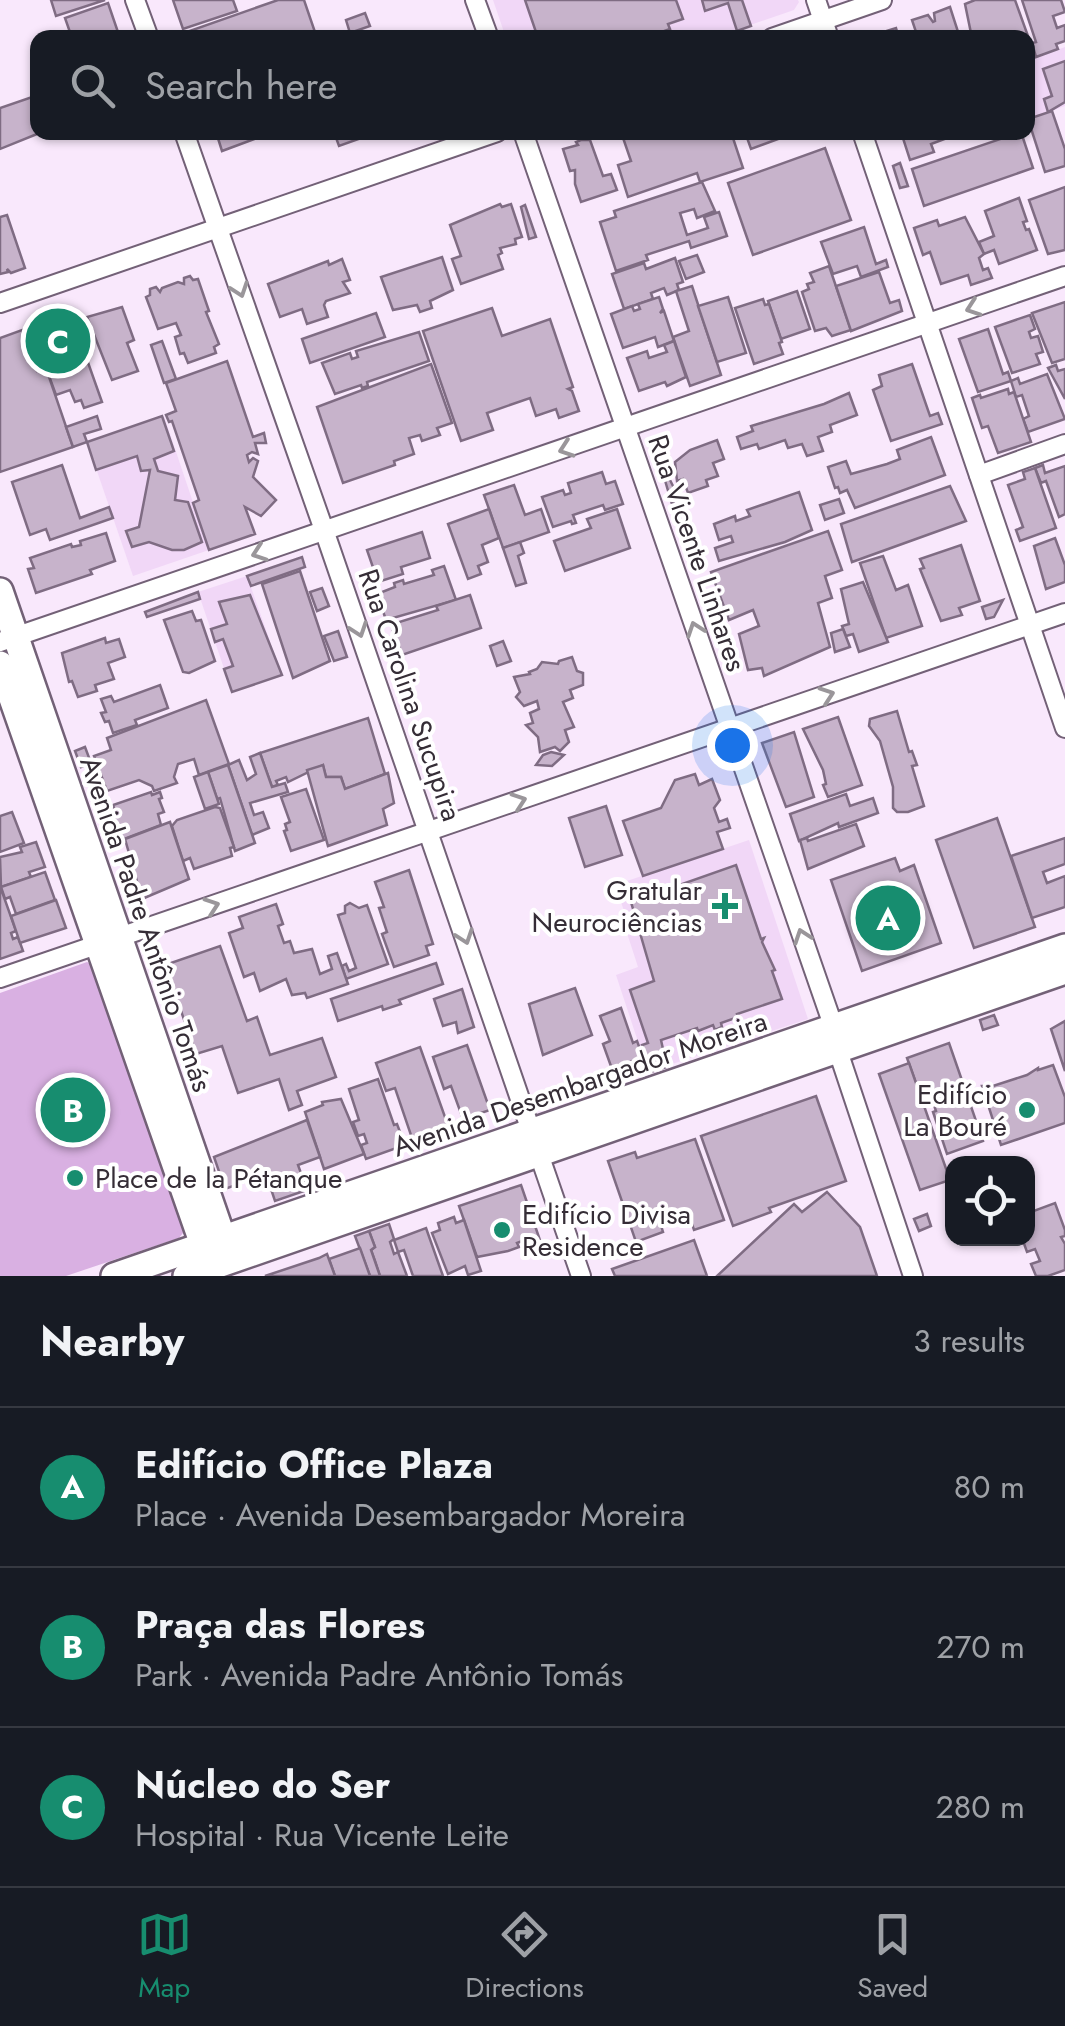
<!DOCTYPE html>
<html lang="en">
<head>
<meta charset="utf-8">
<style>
  body { margin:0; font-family:Jost,sans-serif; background:#20242c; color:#f1f3f6 }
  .controls { position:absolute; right:30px; bottom:30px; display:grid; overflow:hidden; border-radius:20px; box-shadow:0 2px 8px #0004 }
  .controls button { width:90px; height:90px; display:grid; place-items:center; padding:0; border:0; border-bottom:2px solid #363941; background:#171b24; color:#f1f3f6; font:50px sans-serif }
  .you { position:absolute; left:732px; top:745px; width:35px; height:35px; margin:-25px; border:8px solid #fff; border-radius:50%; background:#1a73e8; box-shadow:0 0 0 15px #1a73e833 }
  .badge { display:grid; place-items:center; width:65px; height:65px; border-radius:50%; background:#178d6f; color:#fff; font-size:32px; font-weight:700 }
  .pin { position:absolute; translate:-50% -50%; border:5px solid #fff; box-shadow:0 2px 10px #0006 }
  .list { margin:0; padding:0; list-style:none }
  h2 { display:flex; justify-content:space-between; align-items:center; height:130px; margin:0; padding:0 40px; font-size:42px }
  h2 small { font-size:32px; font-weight:400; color:#9ea1a6 }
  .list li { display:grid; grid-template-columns:65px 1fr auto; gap:30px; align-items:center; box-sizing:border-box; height:160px; padding:0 40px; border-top:2px solid #363941 }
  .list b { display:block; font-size:38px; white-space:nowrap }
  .list p { margin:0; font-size:32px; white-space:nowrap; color:#9ea1a6 }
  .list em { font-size:32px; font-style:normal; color:#9ea1a6 }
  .icon { flex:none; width:55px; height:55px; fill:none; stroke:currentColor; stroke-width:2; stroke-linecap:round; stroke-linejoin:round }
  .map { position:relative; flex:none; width:1065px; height:1276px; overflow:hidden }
  .search { position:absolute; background:#171b24; box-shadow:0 2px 8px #0004; left:30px; right:30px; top:30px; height:110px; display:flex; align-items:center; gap:25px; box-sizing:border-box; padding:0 35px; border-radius:20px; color:#9ea1a6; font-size:38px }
  .sheet { height:610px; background:#171b24 }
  nav { display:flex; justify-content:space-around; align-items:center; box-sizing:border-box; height:140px; border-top:2px solid #363941; background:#171b24; font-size:28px; color:#9ea1a6 }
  nav a { display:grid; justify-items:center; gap:5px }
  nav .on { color:#178d6f }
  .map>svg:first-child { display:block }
  .built { fill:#f1d7f7 }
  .green { fill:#d9b0e2 }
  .building { fill:#c7b3cb; stroke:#7f6c83; stroke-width:2.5 }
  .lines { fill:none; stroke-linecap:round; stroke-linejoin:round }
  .street-casing { stroke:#736177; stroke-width:22 }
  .primary-casing { stroke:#736177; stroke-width:30 }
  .street { stroke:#fff; stroke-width:18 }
  .primary { stroke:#fff; stroke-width:25 }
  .oneway { stroke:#9a969a }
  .poi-dot { fill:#178d6f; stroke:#fff; stroke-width:4 }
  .labels { text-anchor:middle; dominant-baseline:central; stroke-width:8; stroke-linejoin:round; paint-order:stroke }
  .street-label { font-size:28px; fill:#352d36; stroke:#fff }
  .poi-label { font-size:28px; fill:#352d36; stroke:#fff; text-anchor:end }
</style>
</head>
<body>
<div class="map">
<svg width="1065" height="1276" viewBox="0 0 1065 1276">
  <rect width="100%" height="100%" fill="#f9e8fc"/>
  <g class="built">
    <polygon points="493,0 798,0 799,2 794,10 715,37 506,38"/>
    <polygon points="1065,47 1065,106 1029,119 1028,61"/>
    <polygon points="164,416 209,550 133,576 87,442"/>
    <polygon points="247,576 282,675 232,692 198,592"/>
    <polygon points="749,840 808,1019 648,1072 616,975 638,967 626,930 630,928 615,885"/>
  </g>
  <polygon class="green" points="87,962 96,967 188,1227 179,1238 66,1276 0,1276 0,993"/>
  <g class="building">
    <polygon points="51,0 105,0 56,16"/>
    <polygon points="173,0 233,0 237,11 183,29"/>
    <polygon points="278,0 304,0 317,38 182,38 181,34"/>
    <polygon points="525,0 676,0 683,19 668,24 670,29 645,38 538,38"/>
    <polygon points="702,0 742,0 751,26 737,31 728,3 705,11"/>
    <polygon points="975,0 1015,0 1033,50 1028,52 1028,38 972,38 965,4"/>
    <polygon points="1022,0 1061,0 1065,12 1053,16 1057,28 1065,25 1065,41 1056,44 1058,49 1036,57 1032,43 1036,42"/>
    <polygon points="108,3 120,38 64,38 71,35 65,18"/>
    <polygon points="950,7 960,38 918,38 912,20 928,15 933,22 935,21 934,13"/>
    <polygon points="365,13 370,26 350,33 346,20"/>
    <polygon points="896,28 899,38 861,37 877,34"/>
    <polygon points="1065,61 1065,102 1048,112 1044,99 1052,96 1043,69"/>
    <polygon points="38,95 38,132 42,132 0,149 0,108"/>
    <polygon points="1052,111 1065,149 1065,166 1045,172 1028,119"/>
    <polygon points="216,132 273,132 222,151"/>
    <polygon points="334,132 378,132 339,146"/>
    <polygon points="621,132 731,132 743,168 700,182 697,173 628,197 618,165 631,161"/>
    <polygon points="745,132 797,132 751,149"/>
    <polygon points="901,132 963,132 931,144 934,152 910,160"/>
    <polygon points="1021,132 1033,168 924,206 912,169"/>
    <polygon points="581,140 590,140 603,176 611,174 617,190 581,202 575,184 575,170 570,171 563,149 578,145 576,142"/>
    <polygon points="825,148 851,220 753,255 728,183"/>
    <polygon points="900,163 908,186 900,188 893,166"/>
    <polygon points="702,182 715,211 697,218 694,209 680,213 687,235 708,228 704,217 719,212 727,236 691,248 689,241 646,255 648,260 616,271 600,222 616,217 614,211"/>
    <polygon points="1065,187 1065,250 1048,254 1029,200"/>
    <polygon points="1019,198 1027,221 1023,222 1026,230 1029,229 1037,250 999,264 994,250 984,254 979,242 994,236 985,211"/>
    <polygon points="500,204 502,207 511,204 522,237 515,239 516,244 500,248 502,253 498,255 503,269 461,284 452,259 461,256 450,225"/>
    <polygon points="525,205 536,237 529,239 521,207"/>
    <polygon points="7,215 25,268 11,273 7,269 8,272 0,274 0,217"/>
    <polygon points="965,217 984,254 979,258 983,270 988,268 992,278 971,285 968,275 941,284 930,252 923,255 914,228 937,220 939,226"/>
    <polygon points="864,227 876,264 886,260 888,267 861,277 857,266 833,274 821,242"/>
    <polygon points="697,255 704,272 686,279 679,261"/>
    <polygon points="442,257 453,290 430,301 432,308 420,312 417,305 393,310 381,277"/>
    <polygon points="675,258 683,282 677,284 679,290 667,295 664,288 651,293 653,299 624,309 612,274 644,263 646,269"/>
    <polygon points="342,259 350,280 343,282 350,293 326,301 324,305 328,317 307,324 302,309 280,317 268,284 328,261 329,265"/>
    <polygon points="829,266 851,330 832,336 826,328 815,331 802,292 809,289 807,284 814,282 810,273"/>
    <polygon points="879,272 890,303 899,300 902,311 851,331 836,286"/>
    <polygon points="190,276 193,280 198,279 209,311 206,312 219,344 214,347 216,353 188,363 184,353 180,354 175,337 181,335 176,323 158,329 146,297 150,295 150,289 156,287 160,292 162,288 178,282 184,284 184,278"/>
    <polygon points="692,286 721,375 690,386 673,337 689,331 676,291"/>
    <polygon points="797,291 810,329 781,339 768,301"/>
    <polygon points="659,297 663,309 660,313 664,311 674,341 658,347 655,337 623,348 611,314 632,306 634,311 640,309 638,304"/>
    <polygon points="728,297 746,353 717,362 698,306"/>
    <polygon points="763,299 765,305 769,304 782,342 779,343 783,354 754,364 735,308"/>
    <polygon points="1065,302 1065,359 1052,363 1032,313"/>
    <polygon points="122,307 134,340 127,343 138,371 112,380 87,317"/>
    <polygon points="492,308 502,336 550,319 573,387 568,389 572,391 579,411 559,418 556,409 536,416 530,398 487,413 493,430 461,441 423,331"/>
    <polygon points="376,313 385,337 310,363 302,339"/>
    <polygon points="1030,315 1035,329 1029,332 1031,338 1038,336 1043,352 1036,354 1040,364 1012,373 995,327"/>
    <polygon points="74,323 102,402 84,408 81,400 75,402 70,390 56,395 46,368 52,365 44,335"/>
    <polygon points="988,329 1003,374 1008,372 1011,381 978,392 959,339"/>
    <polygon points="22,330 37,371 46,368 73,447 0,472 0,338"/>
    <polygon points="419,332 429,361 367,382 368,386 362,388 361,385 335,394 322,363 350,353 352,359 358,357 356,351"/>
    <polygon points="162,341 176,379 164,383 151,345"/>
    <polygon points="674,341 686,377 667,386 665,382 639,391 627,358 647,351 649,358 667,352 664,345"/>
    <polygon points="227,361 253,437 264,433 266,443 255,443 258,454 252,452 247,455 249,462 253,458 258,461 253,477 276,500 261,516 245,507 255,534 209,550 193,503 199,500 172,421 169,422 166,415 176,411 166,383"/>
    <polygon points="431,364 452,423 437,428 440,435 422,441 420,435 409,438 414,454 394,461 395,465 343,483 317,407"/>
    <polygon points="912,364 930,416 938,413 942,424 891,441 873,390 882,386 879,375"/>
    <polygon points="1056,365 1058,371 1065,369 1065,399 1048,368"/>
    <polygon points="1047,374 1065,419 1028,432 1023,419 1029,416 1022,395 1016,397 1011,381 1018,378 1020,384"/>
    <polygon points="1008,389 1009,394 1014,392 1031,442 998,453 988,426 982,428 972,398 980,395 981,398"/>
    <polygon points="849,393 857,415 830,425 832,432 818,437 823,451 807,456 802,444 788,448 785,440 759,449 757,444 741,449 737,437 753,431 751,426 824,404"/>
    <polygon points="97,416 101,429 84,434 87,442 73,447 66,427"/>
    <polygon points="162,416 174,451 154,459 158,471 178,476 175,500 188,502 202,542 184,550 172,550 149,542 132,547 126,531 139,527 150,470 141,471 137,456 96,470 87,442"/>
    <polygon points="931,437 945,475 855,508 847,490 840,493 838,487 835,488 828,467 846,461 851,474 887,464 900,459 897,450"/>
    <polygon points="717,440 724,459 713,463 718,476 706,480 708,486 688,493 683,479 677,481 675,462 690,450"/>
    <polygon points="62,465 80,518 109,507 113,518 50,540 46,529 30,535 12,482"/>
    <polygon points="1043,465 1045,473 1065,466 1065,514 1059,517 1046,481 1041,483 1035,468"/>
    <polygon points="1035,468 1056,528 1020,541 1016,530 1023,527 1008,485 1025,479 1023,472"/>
    <polygon points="602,472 606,484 615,481 623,504 605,510 603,505 573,515 576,523 572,524 571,521 553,527 542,497 563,490 565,495 571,493 568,483"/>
    <polygon points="664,477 669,478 678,496 672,498 682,527 679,528"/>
    <polygon points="514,485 525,515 541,509 549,532 503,548 484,495"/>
    <polygon points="950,486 966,521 852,562 841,524"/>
    <polygon points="799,492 812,530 785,542 719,561 715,548 733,542 731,536 719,540 714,524 735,516 736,521 750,516 747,510"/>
    <polygon points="839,499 844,513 825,520 820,505"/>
    <polygon points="489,509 499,538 482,545 488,562 478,566 481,574 468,579 448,524"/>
    <polygon points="617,509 630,548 565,571 554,541 591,528 587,519"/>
    <polygon points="828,531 842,570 825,576 832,598 818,603 830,647 764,676 762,668 748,670 739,634 759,626 753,610 729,620 711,572"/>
    <polygon points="422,532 430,558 401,567 403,574 378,582 367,550"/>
    <polygon points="106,533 115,561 90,570 92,574 36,593 28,569 34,568 30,558 71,544 72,547 81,545 80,541"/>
    <polygon points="1055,538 1065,565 1065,582 1046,589 1034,546"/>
    <polygon points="520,542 524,553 518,556 526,583 516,586 503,548"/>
    <polygon points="961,545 980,601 959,608 962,615 941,621 920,569 924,568 920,559"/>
    <polygon points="883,556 896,590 908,585 922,626 886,638 860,563"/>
    <polygon points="302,557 305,567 251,586 247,576"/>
    <polygon points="444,566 456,600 386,620 377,594 395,587 394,583 403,580 404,584 434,575 432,570"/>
    <polygon points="300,571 330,661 293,678 262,584"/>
    <polygon points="863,582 888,642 859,652 853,634 846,636 842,626 849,624 841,589"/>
    <polygon points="322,588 329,606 317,611 310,592"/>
    <polygon points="198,592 200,599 147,617 145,612"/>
    <polygon points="250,595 282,675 232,692 224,669 233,666 229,655 223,639 215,642 211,629 227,624 219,602"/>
    <polygon points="470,595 481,628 402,655 393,631 398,630 396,623 438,610 436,606"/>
    <polygon points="1003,600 994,617 986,619 982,607"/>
    <polygon points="192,611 196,621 201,620 215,661 189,673 183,672 164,620"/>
    <polygon points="719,613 735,656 727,661 710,617"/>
    <polygon points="843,629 850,647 835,652 831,633"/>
    <polygon points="338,631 347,657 334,661 324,636"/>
    <polygon points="105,638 106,643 119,639 125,657 108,663 114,679 95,685 97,691 78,697 72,681 69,682 62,653"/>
    <polygon points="503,641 511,661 497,666 490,646"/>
    <polygon points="572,657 577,671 583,673 583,685 570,690 573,698 563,702 574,727 565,730 569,742 560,751 555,747 540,752 538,737 526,725 533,723 530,713 539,709 537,701 524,706 516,697 520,692 514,677 530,674 529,672 537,669 542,662 558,664 559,661"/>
    <polygon points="160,685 168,708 135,720 137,725 113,733 109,721 105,722 101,713 106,712 101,699 111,696 114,702"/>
    <polygon points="206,700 229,764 199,775 194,759 178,764 174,777 177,783 154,791 152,786 139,780 107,791 94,756 111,750 107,738"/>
    <polygon points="897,711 909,752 912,751 917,765 912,766 924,806 908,812 897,812 893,808 893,787 880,741 869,726 870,719"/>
    <polygon points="838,717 862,785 828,797 823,785 826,784 823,770 803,729"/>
    <polygon points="368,718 385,774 345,789 341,777 326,777 323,765 288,782 286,777 276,781 278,785 272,787 260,753"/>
    <polygon points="794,732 814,797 786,807 762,743"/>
    <polygon points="85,747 91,763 81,767 75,751"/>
    <polygon points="551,752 564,755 552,766 536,765 543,755"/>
    <polygon points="260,753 272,787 285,783 288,792 250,803 254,815 263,812 269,828 252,835 228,765 239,760 247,780 256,774 250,757"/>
    <polygon points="228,765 255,843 235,851 220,798 217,799 208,772"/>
    <polygon points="323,765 326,777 341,777 345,789 388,773 394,803 383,809 387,825 328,846 307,770"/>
    <polygon points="208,772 219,804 205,809 194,777"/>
    <polygon points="695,774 699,785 712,779 720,800 714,808 719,822 727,819 730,828 717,832 723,849 643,876 623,821 661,808 675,780"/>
    <polygon points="306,789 324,840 291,851 284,831 287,830 285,824 290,822 281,797"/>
    <polygon points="151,792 152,795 160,792 162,798 159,799 164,812 158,814 161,825 119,841 111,816 116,814 113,805"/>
    <polygon points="846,794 850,806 873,798 878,813 839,827 838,823 799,841 790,814"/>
    <polygon points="606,806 622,855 585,867 569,818"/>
    <polygon points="215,807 220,808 234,847 230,848 232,856 194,869 190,858 183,861 172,826 177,820"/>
    <polygon points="12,812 24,843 0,852 0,816"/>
    <polygon points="997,818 1035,927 974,948 936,840"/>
    <polygon points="170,822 189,879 142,899 125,839"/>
    <polygon points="856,824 864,846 808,869 800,840 807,838 808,841"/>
    <polygon points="1065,838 1065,864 1043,872 1047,883 1065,876 1065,907 1032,918 1011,856"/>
    <polygon points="36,842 45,867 29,872 31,877 1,887 0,857 22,852 20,847"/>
    <polygon points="895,858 900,871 914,865 941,943 862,971 831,880"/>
    <polygon points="736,865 761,939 764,938 762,942 775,970 772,971 782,999 737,1014 738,1017 721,1023 722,1027 715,1030 713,1025 698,1031 697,1028 661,1040 667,1067 651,1072 642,1045 648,1043 630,990 654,981 631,902"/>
    <polygon points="409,870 433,944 426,946 429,955 394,967 382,934 387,932 379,908 384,907 375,882"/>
    <polygon points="45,872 55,900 16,914 10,897 5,899 1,887"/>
    <polygon points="0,886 16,931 11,933 13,939 18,937 23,951 0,959"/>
    <polygon points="56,900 66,928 20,943 11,916"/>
    <polygon points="350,903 359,908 367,905 388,964 346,979 342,966 346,964 349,971 356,968 338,915 345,913 345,906"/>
    <polygon points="276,904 283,924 278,926 284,943 290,941 294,953 312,949 320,974 332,969 328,956 337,953 348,984 307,998 305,993 292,995 286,979 260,991 254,973 244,977 229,933 243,928 239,917"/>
    <polygon points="220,946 247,1021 257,1017 270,1055 322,1038 336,1077 297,1091 302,1105 289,1110 279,1079 238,1093 222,1046 196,1054 165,965"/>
    <polygon points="436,963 443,984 399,1000 401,1004 383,1010 382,1006 338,1021 331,999"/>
    <polygon points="575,988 592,1035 543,1055 529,1004"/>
    <polygon points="462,989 474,1027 458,1033 456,1022 443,1026 434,999"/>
    <polygon points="621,1008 633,1043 637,1041 643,1057 612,1069 603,1044 610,1041 600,1016"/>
    <polygon points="994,1015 998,1025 983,1030 980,1020"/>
    <polygon points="1065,1021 1065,1071 1051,1029"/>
    <polygon points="949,1043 983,1141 947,1154 933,1112 936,1111 932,1099 923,1103 907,1058"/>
    <polygon points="467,1045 490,1110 463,1119 451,1086 444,1089 433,1057"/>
    <polygon points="420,1047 450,1131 414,1144 395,1088 386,1091 376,1063"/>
    <polygon points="909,1063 950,1180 920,1190 879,1074"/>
    <polygon points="1053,1065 1065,1097 1065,1123 1001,1145 982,1086 993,1086 1027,1075 1038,1068 1038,1070"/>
    <polygon points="378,1079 394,1125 397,1124 405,1145 366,1159 361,1145 367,1143 364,1134 358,1136 353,1122 359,1120 349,1089"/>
    <polygon points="816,1096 846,1181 769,1208 771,1212 733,1226 701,1136"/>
    <polygon points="341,1099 364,1154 324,1169 305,1112 323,1105 322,1102"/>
    <polygon points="307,1120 320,1157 298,1165 307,1190 275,1201 266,1174 225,1189 214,1157"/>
    <polygon points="695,1139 724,1220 694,1230 688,1212 660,1222 663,1232 636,1242 608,1161 635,1152 637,1158"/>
    <polygon points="521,1185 543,1249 529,1254 525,1240 517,1243 519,1247 508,1251 477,1257 459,1206"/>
    <polygon points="827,1192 860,1227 877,1276 717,1276 794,1204 802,1212"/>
    <polygon points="1055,1203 1065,1230 1065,1236 1061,1237 1065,1244 1065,1270 1048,1276 1036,1276 1031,1264 1040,1261 1035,1249 1027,1252 1022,1238 1028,1238 1028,1213"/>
    <polygon points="927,1214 931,1226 919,1231 914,1219"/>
    <polygon points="454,1217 456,1223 464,1220 481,1271 468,1275 465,1266 448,1274 432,1233 440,1230 438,1223"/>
    <polygon points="389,1224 394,1239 390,1242 394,1254 398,1252 407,1276 380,1276 375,1261 371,1250 375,1247 369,1231"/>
    <polygon points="426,1228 443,1276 413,1276 404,1250 398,1252 394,1240"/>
    <polygon points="369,1231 375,1247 371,1250 380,1276 370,1276 355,1236"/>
    <polygon points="694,1240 707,1276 615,1276 612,1269"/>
    <polygon points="360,1248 370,1276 335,1276 329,1259"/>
    <polygon points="327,1254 335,1276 265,1276 319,1258"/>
  </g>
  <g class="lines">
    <defs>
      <g id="street">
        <polyline points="135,0 149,38"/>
        <polyline points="475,0 489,38"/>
        <polyline points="816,0 829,38"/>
        <polyline points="772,38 882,0"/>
        <polyline points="184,132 324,530 581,1276"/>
        <polyline points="523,132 834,1028 837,1048 913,1276"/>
        <polyline points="862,132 1065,728"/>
        <polyline points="0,303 497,132"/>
        <polyline points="979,475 1065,444"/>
        <polyline points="0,642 1065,276"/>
        <polyline points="0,978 1065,613"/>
      </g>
      <g id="primary">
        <polyline points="0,591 228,1253"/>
        <polyline points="0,664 209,1262"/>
        <polyline points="114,1276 1065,947"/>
        <polyline points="186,1276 1065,971"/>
      </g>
    </defs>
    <use href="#street" class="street-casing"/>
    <use href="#primary" class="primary-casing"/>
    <use href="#street" class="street"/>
    <use href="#primary" class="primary"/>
  </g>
  <defs><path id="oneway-chevron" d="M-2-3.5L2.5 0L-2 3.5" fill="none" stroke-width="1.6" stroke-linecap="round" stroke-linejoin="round" transform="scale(2.5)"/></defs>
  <g class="oneway">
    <use href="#oneway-chevron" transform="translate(240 290) rotate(71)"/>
    <use href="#oneway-chevron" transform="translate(973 308) rotate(161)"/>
    <use href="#oneway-chevron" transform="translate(566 449) rotate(161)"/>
    <use href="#oneway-chevron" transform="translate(259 553) rotate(161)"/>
    <use href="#oneway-chevron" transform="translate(695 629) rotate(-109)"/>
    <use href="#oneway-chevron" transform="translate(359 630) rotate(71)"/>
    <use href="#oneway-chevron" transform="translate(827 695) rotate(-19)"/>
    <use href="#oneway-chevron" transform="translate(519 801) rotate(-19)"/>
    <use href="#oneway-chevron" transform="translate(212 906) rotate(-19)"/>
    <use href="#oneway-chevron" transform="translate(802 936) rotate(-109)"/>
    <use href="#oneway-chevron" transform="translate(465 937) rotate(71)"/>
  </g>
  <g class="poi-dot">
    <path d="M720 891h10v10h10v10h-10v10h-10v-10h-10v-10h10z"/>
    <circle cx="1027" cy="1110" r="10"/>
    <circle cx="75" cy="1178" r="10"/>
    <circle cx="502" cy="1230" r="10"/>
  </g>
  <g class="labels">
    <g class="street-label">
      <text transform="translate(697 553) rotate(71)">Rua Vicente Linhares</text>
      <text transform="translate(410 695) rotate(71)">Rua Carolina Sucupira</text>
      <text transform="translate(146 924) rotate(71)">Avenida Padre Antônio Tomás</text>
      <text transform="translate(580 1084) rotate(-19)">Avenida Desembargador Moreira</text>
    </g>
    <g class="poi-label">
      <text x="702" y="890">Gratular<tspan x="702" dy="32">Neurociências</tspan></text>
      <text x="1007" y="1094">Edifício<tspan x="1007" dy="32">La Bouré</tspan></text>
      <text x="95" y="1178" text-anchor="start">Place de la Pétanque</text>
      <text x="522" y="1214" text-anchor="start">Edifício Divisa<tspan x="522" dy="32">Residence</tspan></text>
    </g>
  </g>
</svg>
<div class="controls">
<button><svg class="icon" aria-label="locate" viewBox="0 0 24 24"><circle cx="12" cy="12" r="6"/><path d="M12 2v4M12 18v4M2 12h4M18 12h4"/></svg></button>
</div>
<div class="you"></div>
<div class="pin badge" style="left:888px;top:918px">A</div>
<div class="pin badge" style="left:73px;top:1110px">B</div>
<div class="pin badge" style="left:58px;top:341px">C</div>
<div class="search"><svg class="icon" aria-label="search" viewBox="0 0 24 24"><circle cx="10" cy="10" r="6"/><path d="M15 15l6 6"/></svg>Search here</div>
</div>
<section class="sheet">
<h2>Nearby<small>3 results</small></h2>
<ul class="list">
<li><span class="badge">A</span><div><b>Edifício Office Plaza</b><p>Place · Avenida Desembargador Moreira</p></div><em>80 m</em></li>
<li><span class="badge">B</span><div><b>Praça das Flores</b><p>Park · Avenida Padre Antônio Tomás</p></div><em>270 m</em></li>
<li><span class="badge">C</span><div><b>Núcleo do Ser</b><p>Hospital · Rua Vicente Leite</p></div><em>280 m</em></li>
</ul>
</section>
<nav>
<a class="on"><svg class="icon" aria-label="map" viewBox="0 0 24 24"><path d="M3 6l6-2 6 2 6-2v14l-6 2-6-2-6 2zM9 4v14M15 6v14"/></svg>Map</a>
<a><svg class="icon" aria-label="directions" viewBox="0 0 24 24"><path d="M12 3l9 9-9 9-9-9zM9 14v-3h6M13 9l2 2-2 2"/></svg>Directions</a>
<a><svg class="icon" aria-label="saved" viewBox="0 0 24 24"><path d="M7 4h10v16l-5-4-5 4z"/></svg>Saved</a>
</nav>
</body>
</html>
